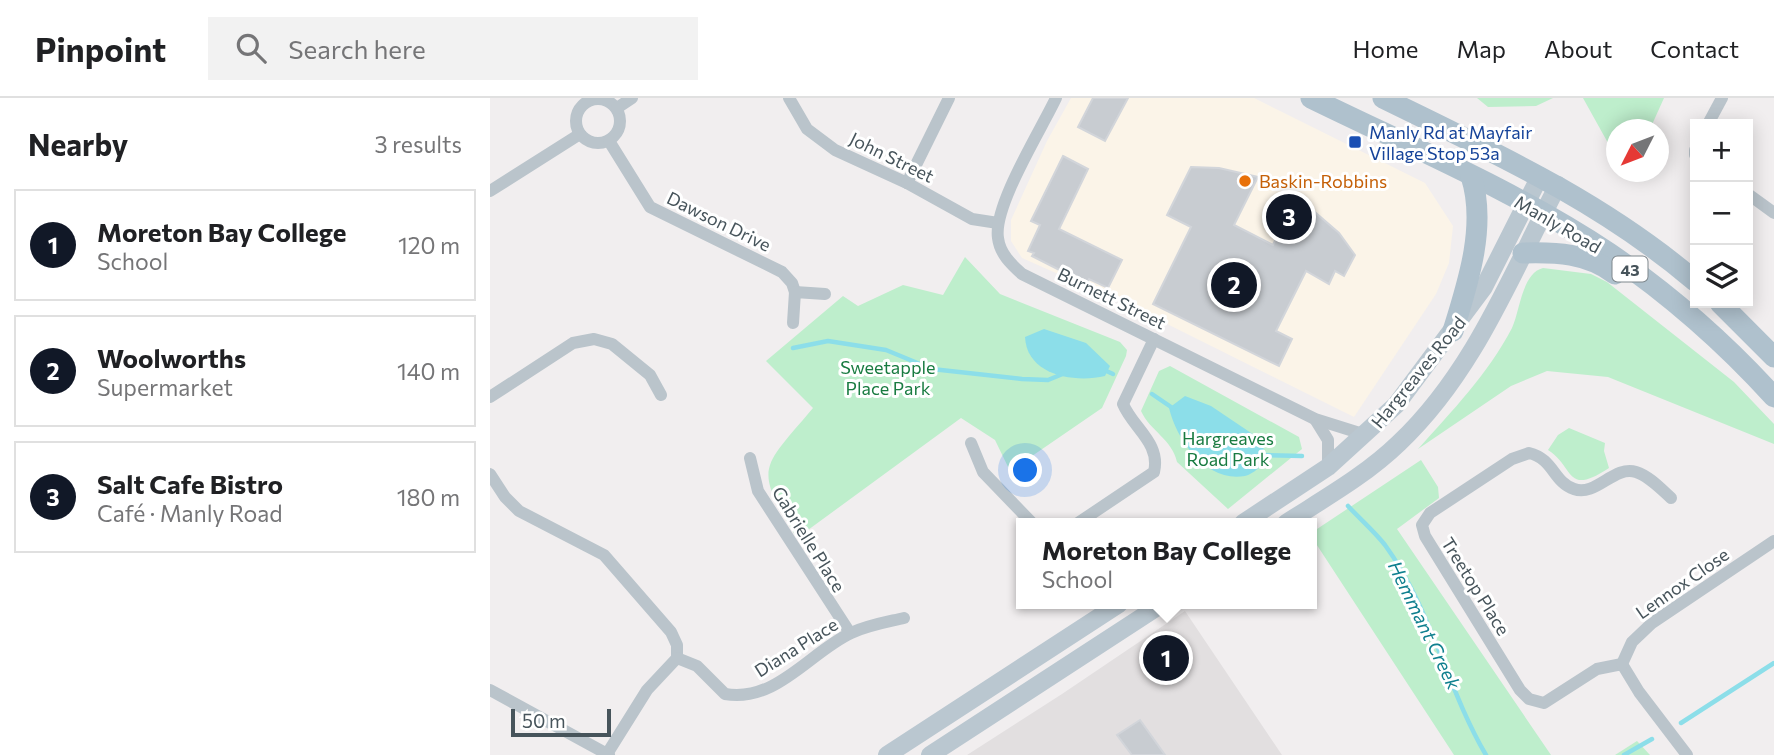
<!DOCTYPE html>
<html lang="en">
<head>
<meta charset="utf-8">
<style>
  body { margin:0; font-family:Commissioner,sans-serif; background:#f2f2f2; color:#202124 }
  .controls { position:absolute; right:21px; top:21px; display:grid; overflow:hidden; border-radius:0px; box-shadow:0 4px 18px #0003 }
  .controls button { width:63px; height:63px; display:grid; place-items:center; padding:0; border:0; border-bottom:2px solid #e0e0e0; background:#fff; color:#202124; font:35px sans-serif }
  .compass { position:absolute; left:1116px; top:21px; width:63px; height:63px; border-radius:50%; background:#fff; box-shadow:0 4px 18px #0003; rotate:228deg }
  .scale { position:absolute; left:21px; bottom:18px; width:100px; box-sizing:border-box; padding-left:7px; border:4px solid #47545b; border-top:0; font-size:19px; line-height:24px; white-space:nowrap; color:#47545b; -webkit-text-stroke:5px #fff; paint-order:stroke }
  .you { position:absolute; left:536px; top:373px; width:24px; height:24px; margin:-18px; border:5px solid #fff; border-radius:50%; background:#1a73e8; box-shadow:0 0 0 10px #1a73e833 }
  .badge { display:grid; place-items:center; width:46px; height:46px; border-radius:50%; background:#111827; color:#fff; font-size:23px; font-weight:700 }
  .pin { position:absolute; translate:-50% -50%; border:4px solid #fff; box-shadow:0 2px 7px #0006 }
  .popup { position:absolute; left:526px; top:420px; width:301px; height:91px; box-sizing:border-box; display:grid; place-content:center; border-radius:0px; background:#fff; filter:drop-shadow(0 2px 5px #0005); font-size:23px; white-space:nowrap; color:#757577 }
  .popup b { font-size:26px; color:#202124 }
  .popup::after { content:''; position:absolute; left:50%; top:100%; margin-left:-14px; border:14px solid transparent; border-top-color:#fff }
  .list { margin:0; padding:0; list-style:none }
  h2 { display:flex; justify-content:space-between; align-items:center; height:91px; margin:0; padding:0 28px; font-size:30px }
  h2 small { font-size:23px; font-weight:400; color:#757577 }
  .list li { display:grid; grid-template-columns:46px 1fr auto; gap:21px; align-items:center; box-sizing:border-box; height:112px; margin:0 14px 14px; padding:0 14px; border:2px solid #e0e0e0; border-radius:0px }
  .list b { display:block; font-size:26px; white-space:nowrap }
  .list p { margin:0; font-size:23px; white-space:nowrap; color:#757577 }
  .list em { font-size:23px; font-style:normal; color:#757577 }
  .icon { flex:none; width:38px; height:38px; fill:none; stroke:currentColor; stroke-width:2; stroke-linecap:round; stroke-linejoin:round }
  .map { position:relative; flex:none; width:1284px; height:657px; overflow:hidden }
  header { display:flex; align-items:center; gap:42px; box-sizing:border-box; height:98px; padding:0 35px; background:#fff; border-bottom:2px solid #e0e0e0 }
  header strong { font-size:33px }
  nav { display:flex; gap:38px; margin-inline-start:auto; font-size:24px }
  .search { width:490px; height:63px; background:#f2f2f2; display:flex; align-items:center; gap:18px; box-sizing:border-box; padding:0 24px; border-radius:0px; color:#757577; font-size:26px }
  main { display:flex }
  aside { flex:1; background:#fff }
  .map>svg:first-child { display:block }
  .commercial { fill:#fbf4e8 }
  .education { fill:#e2dfe0 }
  .green { fill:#beeecc }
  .water { fill:#8cdee9 }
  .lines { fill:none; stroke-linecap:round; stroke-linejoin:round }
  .stream { stroke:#8cdee9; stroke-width:4.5 }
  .building { fill:#c8ccd1; stroke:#d2d5da; stroke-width:2 }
  .street { stroke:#bac4cb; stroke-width:12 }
  .secondary { stroke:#bac7d0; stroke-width:18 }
  .primary { stroke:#afc1cd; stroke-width:21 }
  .transit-dot { fill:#1a4fb4; stroke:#fff; stroke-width:2.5 }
  .food-dot { fill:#e8710a; stroke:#fff; stroke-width:2.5 }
  .labels { text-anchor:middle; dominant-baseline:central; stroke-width:6; stroke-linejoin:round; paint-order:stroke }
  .shield { fill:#fff; stroke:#7e878c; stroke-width:2 }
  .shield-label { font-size:16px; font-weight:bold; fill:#47545b }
  .transit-label { font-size:18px; fill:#164399; stroke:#fff; text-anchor:start }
  .street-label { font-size:18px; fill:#47545b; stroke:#fff }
  .food-label { font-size:18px; fill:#c56008; stroke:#fff; text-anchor:start }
  .park-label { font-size:18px; fill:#197b41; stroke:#fff }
  .water-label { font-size:19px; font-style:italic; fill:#10808f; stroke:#fff }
</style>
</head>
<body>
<header>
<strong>Pinpoint</strong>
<div class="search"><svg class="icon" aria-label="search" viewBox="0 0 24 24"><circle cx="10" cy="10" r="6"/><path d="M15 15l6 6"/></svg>Search here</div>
<nav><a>Home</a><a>Map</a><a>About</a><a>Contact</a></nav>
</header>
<main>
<aside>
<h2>Nearby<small>3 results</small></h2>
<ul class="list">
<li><span class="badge">1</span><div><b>Moreton Bay College</b><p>School</p></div><em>120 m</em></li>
<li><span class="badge">2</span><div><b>Woolworths</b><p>Supermarket</p></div><em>140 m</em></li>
<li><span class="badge">3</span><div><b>Salt Cafe Bistro</b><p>Café · Manly Road</p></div><em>180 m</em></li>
</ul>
</aside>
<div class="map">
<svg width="1284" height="657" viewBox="0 0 1284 657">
  <rect width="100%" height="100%" fill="#f1eeef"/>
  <polygon class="commercial" points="581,0 764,0 935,85 963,128 959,165 946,196 864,319 649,212 532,160 521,143 521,122 557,43"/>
  <polygon class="education" points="695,513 792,657 477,657 572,596"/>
  <g class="green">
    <polygon points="987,0 1063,0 1046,8 998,9"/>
    <polygon points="1093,0 1174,0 1160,31 1126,32 1126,49 1118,45"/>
    <path d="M 475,159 L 510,196 L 630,244 L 637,252 L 636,258 L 612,310 L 520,373 L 505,342 L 471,320 L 307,440 C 263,368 271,372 323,310 L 276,263 L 353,198 L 368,208 L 413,187 L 453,197 Z"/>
    <path d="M 1053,170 L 1101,176 L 1117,184 L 1244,284 L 1284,326 L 1284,346 L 1118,279 L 1057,273 L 1021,288 L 928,351 C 962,313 998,276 1022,230 C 1030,213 1032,175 1053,170 Z"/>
    <path d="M 680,268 L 809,339 L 812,351 L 738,411 L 687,364 C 682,341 660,333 651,313 L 669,273 Z"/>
    <path d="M 1079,330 L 1115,345 L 1114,353 L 1119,370 C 1075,399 1085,369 1058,352 L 1068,337 Z"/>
    <polygon points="931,362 948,389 949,400 907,431 1061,657 964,657 821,438 821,435"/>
    <polygon points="1147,643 1160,657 1125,657"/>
  </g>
  <g class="water">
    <path d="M 554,231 L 596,245 L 620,268 L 615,278 C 585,285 537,278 535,239 Z"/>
    <path d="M 695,298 L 721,308 L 770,341 L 778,362 C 771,367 764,376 755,378 C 717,385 687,343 679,310 Z"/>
  </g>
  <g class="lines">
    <g class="stream">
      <polyline points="303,250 338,243 396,252 442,271 532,281 558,282 575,275"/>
      <polyline points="612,271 623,276"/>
      <polyline points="662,296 684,311"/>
      <polyline points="772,357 812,358"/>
      <path d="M 858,408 C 870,421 884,433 895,447 C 941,510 957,591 996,657"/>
      <polyline points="1191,625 1284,565"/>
      <polyline points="1134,657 1162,641"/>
    </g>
  </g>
  <g class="building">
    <polygon points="603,0 638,0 615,43 588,29"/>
    <polygon points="573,58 598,71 569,131 632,162 618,190 599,181 597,186 542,158 544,155 538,153 550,127 541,123"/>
    <polygon points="701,69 729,70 768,79 744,127 783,147 805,97 849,135 865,157 854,178 845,173 839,186 816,173 786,233 802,241 789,268 663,206 701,129 677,117"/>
    <polygon points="650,622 675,657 642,657 627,637"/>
  </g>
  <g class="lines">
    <g class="street">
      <polyline points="299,0 317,31 345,52 417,85 482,121 508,125"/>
      <path d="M 566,0 C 551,32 503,108 508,140 C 510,156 521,166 532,176 L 825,321 L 876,337"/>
      <circle cx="108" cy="23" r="22"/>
      <polyline points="127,10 142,0"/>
      <polyline points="1218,26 1232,0"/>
      <polyline points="119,43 160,109 292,174 302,185 305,194"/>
      <polyline points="1205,52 1205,57"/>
      <polyline points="417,85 459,0"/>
      <polyline points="0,93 90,36"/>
      <polyline points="1258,96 1284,115"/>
      <polyline points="303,225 305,194 335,196"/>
      <polyline points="0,299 83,245 104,241 122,246 160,277 171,297"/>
      <polyline points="825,321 838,342 838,369"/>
      <polyline points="481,345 493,374 542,425"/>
      <polyline points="260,360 268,393 360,535"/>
      <polyline points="0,376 15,399 29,413 114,457 181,534 187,547 187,560 157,592 117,656"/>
      <path d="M 1181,400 C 1171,391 1159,378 1146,374 C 1124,367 1106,399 1084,391 C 1063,384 1064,361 1039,355 L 1022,361 L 940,415 L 932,427 L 935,438 L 1030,592 L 1039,601 L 1054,605 L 1107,571 L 1132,566 L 1149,594 L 1197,657"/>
      <path d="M 588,425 L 664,374 C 671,345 643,330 633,306 L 664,241"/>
      <path d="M 187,560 L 207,568 L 235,596 C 286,605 320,554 361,535 C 378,527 397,524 414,520"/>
      <polyline points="1132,566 1142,544 1162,525 1284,443"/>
      <polyline points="0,592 119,657"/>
    </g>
    <g class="secondary">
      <polyline points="753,425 838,369 906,307 994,189 1050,78"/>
      <path d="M 796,425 C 835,400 876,377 909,345 C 984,274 1021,177 1068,87"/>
      <polyline points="397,657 629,506"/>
      <polyline points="440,657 672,506"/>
    </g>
    <g class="primary">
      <path d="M 821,0 C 921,49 1026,93 1119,155 C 1179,196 1235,245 1284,299"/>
      <path d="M 893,0 C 1003,54 1111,103 1205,183"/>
      <path d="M 1033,155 C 1066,154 1097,155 1125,176"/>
      <polyline points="1230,205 1284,259"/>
      <path d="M 963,233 C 978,185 997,127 981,78"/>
    </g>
  </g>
  <rect class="transit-dot" x="858" y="37" width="14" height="14" rx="3.5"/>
  <circle class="food-dot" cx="755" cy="83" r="7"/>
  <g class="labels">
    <rect class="shield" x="1122.5" y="158.5" width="35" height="25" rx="5"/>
    <g class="shield-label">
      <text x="1140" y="171">43</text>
    </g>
    <g class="transit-label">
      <text x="879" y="34">Manly Rd at Mayfair<tspan x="879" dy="21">Village Stop 53a</tspan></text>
    </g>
    <g class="street-label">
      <text transform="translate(402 59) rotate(26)">John Street</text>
      <text transform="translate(229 123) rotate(26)">Dawson Drive</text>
      <text transform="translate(1068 126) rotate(30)">Manly Road</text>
      <text transform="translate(622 200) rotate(26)">Burnett Street</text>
      <text transform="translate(928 274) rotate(-51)">Hargreaves Road</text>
      <text transform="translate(319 441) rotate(58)">Gabrielle Place</text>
      <text transform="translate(1192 485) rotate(-35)">Lennox Close</text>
      <text transform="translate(986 488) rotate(58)">Treetop Place</text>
      <text transform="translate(306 549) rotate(-32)">Diana Place</text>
    </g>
    <g class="food-label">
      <text x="769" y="83">Baskin-Robbins</text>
    </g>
    <g class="park-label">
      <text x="398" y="269">Sweetapple<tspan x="398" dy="21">Place Park</tspan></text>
      <text x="738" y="340">Hargreaves<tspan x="738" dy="21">Road Park</tspan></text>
    </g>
    <g class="water-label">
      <text transform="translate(935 527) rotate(64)">Hemmant Creek</text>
    </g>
  </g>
</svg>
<div class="controls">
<button>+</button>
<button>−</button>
<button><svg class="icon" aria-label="layers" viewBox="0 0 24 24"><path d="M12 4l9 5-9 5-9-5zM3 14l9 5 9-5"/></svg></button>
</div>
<svg class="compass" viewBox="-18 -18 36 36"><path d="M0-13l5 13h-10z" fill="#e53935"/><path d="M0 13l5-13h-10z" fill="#757577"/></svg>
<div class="scale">50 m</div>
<div class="you"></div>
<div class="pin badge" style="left:676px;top:560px">1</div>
<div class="popup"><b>Moreton Bay College</b>School</div>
<div class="pin badge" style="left:744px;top:187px">2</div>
<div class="pin badge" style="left:799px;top:119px">3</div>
</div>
</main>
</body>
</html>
